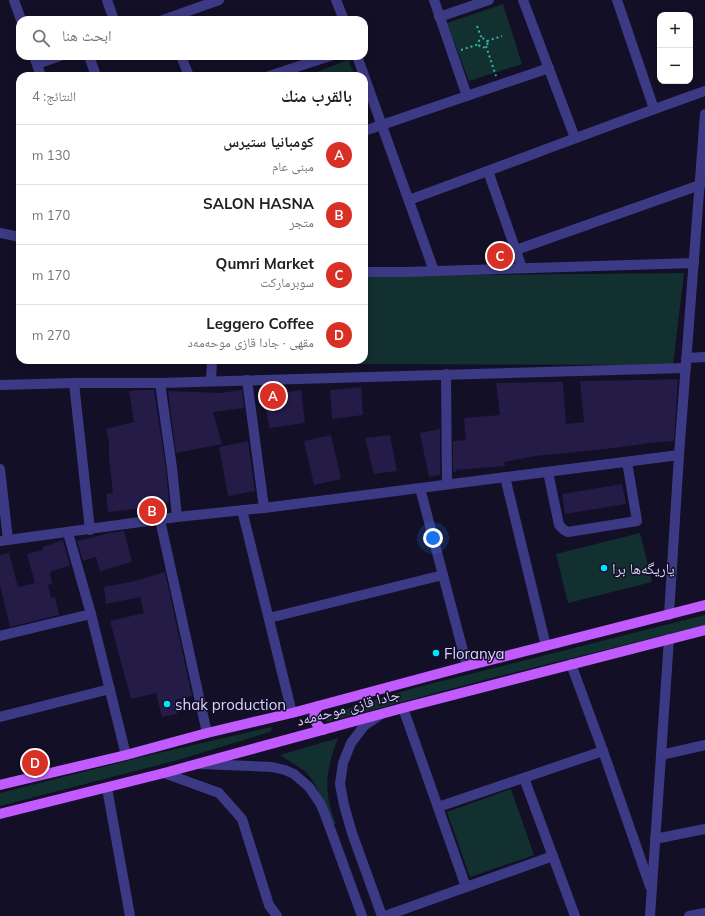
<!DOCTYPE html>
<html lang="ar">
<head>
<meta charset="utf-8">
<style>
  body { margin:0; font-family:Mulish,"Noto Naskh Arabic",sans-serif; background:#f2f2f2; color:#202124; direction:rtl }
  .controls { position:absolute; right:12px; top:12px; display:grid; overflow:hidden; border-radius:8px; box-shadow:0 2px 10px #0003 }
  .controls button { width:36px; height:36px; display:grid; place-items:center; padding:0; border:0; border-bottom:1px solid #e0e0e0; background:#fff; color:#202124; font:20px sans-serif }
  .you { position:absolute; left:433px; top:538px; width:14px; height:14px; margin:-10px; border:3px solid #fff; border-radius:50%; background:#1a73e8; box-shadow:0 0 0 6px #1a73e833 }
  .badge { display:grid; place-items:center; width:26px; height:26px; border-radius:50%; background:#d93025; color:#fff; font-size:13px; font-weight:700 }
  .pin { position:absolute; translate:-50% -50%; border:2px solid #fff; box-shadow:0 1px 4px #0006 }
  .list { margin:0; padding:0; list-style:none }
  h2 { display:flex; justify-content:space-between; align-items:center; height:52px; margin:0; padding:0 16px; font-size:17px }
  h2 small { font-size:13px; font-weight:400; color:#757577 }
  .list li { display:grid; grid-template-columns:26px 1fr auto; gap:12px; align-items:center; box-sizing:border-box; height:60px; padding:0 16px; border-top:1px solid #e0e0e0 }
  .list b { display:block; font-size:15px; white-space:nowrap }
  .list p { margin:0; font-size:13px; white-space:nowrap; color:#757577 }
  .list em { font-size:13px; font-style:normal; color:#757577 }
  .icon { flex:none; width:22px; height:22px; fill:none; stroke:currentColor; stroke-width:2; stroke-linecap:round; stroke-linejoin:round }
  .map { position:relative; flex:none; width:705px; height:916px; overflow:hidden; direction:ltr }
  .search { position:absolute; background:#fff; box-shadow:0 2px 10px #0003; left:16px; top:16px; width:352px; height:44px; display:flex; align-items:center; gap:10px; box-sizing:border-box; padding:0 14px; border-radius:12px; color:#757577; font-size:15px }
  .panel { position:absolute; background:#fff; box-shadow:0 2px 10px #0003; left:16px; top:72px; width:352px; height:292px; border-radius:12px; direction:rtl }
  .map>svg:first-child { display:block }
  .green { fill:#12302f }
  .building { fill:#241b47 }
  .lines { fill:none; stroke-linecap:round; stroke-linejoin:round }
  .path { stroke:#2fb8b0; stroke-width:2; stroke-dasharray:2 3; stroke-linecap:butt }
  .minor { stroke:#3d3a85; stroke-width:10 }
  .major { stroke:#c25bff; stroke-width:10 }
  .poi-dot { fill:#00e5ff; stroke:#130f26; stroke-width:1.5 }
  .labels { text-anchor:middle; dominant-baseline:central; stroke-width:3; stroke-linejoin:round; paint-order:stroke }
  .poi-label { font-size:15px; fill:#d9d4ff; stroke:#130f26; text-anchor:start }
  .street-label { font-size:15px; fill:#d9d4ff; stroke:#130f26 }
</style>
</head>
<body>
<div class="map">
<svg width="705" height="916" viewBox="0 0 705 916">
  <rect width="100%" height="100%" fill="#130f26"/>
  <g class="green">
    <polygon points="503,4 522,64 469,81 447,23"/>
    <polygon points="348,60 355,76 306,76"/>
    <polygon points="684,273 673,365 316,364 317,360 364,360 364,276"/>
    <polygon points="640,533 652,582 568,603 556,554"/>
    <polygon points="705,615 705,625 492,678 327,722 325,720 325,717 327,715 414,688"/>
    <polygon points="271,727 272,729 270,732 178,760 0,806 0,793 150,755"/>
    <path d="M 338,738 C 329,761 324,781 330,806 C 331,812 334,818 336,824 L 333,824 L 315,784 L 306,772 L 280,755 Z"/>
    <polygon points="511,789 534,855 470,877 447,812"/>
  </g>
  <g class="building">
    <polygon points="678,379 674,441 650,443 606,449 536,456 504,462 505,466 456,470 456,471 453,472 453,441 466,440 464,418 500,415 496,383 563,382 566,424 584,422 580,381 641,380"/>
    <polygon points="361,387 363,415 332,419 330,390"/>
    <polygon points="140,390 154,390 166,469 169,502 146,508 108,512 106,494 113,493 109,459 109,442 106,429 134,422 129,391"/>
    <polygon points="242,390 244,408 213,412 222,444 176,453 168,391 220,393"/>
    <polygon points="301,390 305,423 269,428 264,395"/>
    <polygon points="440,429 440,475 429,477 420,433"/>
    <polygon points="331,435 341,479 314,485 304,441"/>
    <polygon points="390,435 397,471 374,474 365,438"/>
    <polygon points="248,441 255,491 228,496 219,447"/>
    <polygon points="622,484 626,504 565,514 562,494"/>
    <polygon points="124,531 132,562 100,571 96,557 83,561 77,541 110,533"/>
    <polygon points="63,540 70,565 50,572 52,584 48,585 51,598 55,597 59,615 10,627 0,585 0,555 9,553 18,587 35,583 27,554 43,550 43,547"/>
    <polygon points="165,572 192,696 175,700 177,714 162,717 156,693 131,699 110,621 144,613 140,597 106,604 104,587 135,581"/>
  </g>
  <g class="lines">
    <g class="path">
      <polyline points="477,26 482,39"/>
      <circle cx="483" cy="43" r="4.5"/>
      <polyline points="487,41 502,36"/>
      <polyline points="486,46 496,76"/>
      <polyline points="461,50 479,44"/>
    </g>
    <g class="minor">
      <polyline points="14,0 21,20"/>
      <polyline points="107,0 114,20"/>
      <polyline points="336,0 344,20"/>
      <polyline points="434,0 467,96"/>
      <polyline points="523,0 575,138"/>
      <polyline points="617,0 654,109"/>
      <polyline points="439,17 489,0"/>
      <polyline points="163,20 219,0"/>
      <polyline points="34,56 41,76"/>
      <polyline points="89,56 96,76"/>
      <polyline points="181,56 189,76"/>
      <polyline points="357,56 434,271"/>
      <polyline points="37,64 60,56"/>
      <polyline points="269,76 330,56"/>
      <polyline points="364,131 549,68"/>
      <polyline points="488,171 522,268"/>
      <path d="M 409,200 C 508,164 606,126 705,91"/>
      <polyline points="0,233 20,237"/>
      <polyline points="516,250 700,185"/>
      <polyline points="364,272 405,272 694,263"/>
      <polyline points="686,358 705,357"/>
      <polyline points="446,374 447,484"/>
      <polyline points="247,380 264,508"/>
      <polyline points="211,381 212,360"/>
      <polyline points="74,383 90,530"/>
      <polyline points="160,383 172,468 177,517"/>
      <polyline points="0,385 74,383 160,383 686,368"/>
      <polyline points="0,469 8,540"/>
      <polyline points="548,472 559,525 564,530 568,532 637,521 627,462"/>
      <polyline points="505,477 546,646"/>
      <polyline points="420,488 467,666"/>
      <polyline points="242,510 292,713"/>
      <polyline points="160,520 207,733"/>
      <polyline points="68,533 91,614 126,755"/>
      <polyline points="0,541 177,517 264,508 679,455"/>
      <polyline points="669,615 679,455 705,114"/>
      <polyline points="269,618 443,575"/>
      <polyline points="0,636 91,614"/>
      <polyline points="571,664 603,751 650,886"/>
      <polyline points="403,708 466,887"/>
      <polyline points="380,715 364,726 351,743 343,763 340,784 344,805 352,833 382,916"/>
      <polyline points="0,717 110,689"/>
      <polyline points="661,755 705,745"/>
      <polyline points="200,764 272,767 285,770 294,774 309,787 320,803 324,812 334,839 362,916"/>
      <polyline points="164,773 219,793 242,819 269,905 277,916"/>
      <polyline points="524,778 575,916"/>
      <polyline points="107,788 130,916"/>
      <polyline points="438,807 603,751"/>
      <polyline points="655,839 705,829"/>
      <polyline points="385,916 553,856"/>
      <polyline points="650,916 669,639"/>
      <polyline points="689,916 705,913"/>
    </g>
    <g class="major">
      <path d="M 318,706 C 312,717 313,722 323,730"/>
      <polyline points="0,785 126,755 207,733 292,713 467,666 705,605"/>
      <polyline points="0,814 164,773 403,708 705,630"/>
    </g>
  </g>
  <g class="poi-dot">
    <circle cx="604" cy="568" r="4"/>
    <circle cx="436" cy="653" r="4"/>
    <circle cx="167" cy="704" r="4"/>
  </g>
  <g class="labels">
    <g class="poi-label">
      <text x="612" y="568">یاریگەها برا</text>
      <text x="444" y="653">Floranya</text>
      <text x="175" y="704">shak production</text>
    </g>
    <g class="street-label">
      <text transform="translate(348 707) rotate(-15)">جادا قازی موحەمەد</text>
    </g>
  </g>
</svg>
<div class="controls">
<button>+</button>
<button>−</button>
</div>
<div class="you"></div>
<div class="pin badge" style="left:273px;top:396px">A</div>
<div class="pin badge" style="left:152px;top:511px">B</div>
<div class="pin badge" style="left:500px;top:256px">C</div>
<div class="pin badge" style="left:35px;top:763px">D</div>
<div class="search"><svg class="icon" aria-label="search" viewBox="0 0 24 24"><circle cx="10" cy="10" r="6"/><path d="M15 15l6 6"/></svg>ابحث هنا</div>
<section class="panel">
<h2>بالقرب منك<small>النتائج: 4</small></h2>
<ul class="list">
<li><span class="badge">A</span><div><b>كومبانيا ستيرس</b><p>مبنى عام</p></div><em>130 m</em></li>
<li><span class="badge">B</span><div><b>SALON HASNA</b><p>متجر</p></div><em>170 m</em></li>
<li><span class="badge">C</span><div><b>Qumri Market</b><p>سوبرماركت</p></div><em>170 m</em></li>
<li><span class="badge">D</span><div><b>Leggero Coffee</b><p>مقهى · جادا قازی موحەمەد</p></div><em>270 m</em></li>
</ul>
</section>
</div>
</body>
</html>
